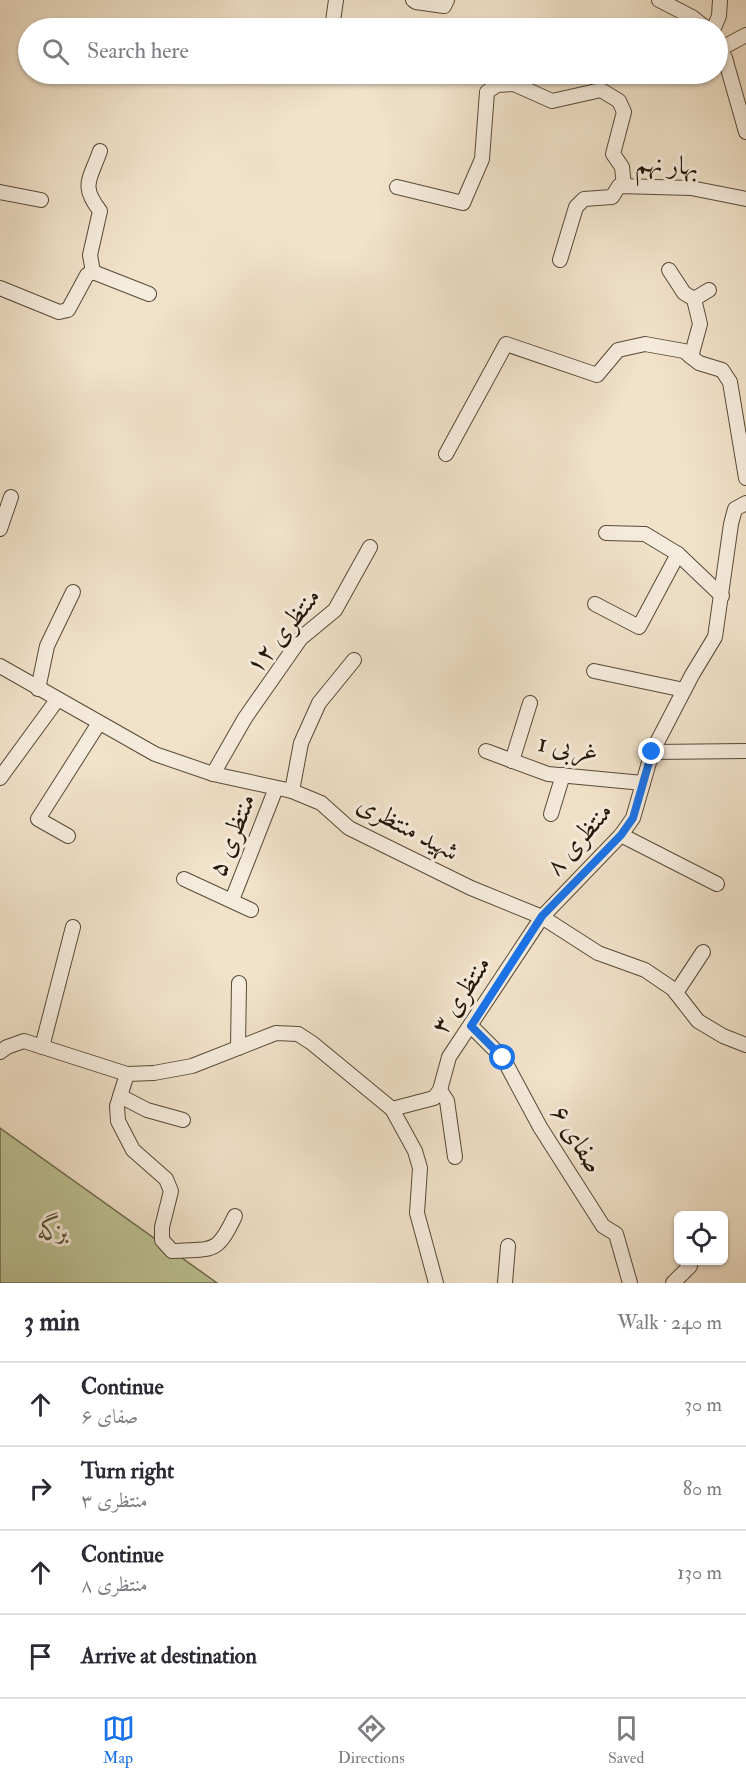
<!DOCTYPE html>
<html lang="en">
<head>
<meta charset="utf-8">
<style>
  body { margin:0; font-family:"IM FELL Double Pica",Amiri,serif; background:#f2f2f3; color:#2b2b33 }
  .controls { position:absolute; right:18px; bottom:18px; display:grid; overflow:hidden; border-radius:9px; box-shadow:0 2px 4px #0004 }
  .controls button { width:54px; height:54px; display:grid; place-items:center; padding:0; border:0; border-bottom:2px solid #e1e1e2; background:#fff; color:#2b2b33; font:30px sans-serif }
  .stop { position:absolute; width:18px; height:18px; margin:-14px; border:4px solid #1a73e8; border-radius:50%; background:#fff }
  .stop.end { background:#1a73e8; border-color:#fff; box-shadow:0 2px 6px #0008 }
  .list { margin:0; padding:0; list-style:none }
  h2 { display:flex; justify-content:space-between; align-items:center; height:78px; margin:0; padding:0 24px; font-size:26px }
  h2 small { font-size:20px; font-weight:400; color:#7c7c81 }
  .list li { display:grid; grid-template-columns:39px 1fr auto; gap:18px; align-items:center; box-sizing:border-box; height:84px; padding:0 24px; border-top:2px solid #e1e1e2 }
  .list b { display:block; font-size:22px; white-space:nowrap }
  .list p { margin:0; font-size:20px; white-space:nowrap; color:#7c7c81 }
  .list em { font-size:20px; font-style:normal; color:#7c7c81 }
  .icon { flex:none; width:33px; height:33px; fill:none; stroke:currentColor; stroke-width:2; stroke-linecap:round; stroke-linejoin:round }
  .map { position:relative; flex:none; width:746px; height:1283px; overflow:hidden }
  .search { position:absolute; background:#fff; box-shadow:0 2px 4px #0004; left:18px; right:18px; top:18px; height:66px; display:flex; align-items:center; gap:15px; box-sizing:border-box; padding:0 21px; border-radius:33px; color:#7c7c81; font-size:22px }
  .sheet { height:414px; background:#fff }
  nav { display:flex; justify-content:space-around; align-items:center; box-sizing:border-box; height:84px; border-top:2px solid #e1e1e2; background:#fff; font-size:16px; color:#7c7c81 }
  nav a { display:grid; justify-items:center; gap:3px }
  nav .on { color:#1a73e8 }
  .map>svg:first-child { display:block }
  .green { fill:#bdc295; stroke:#706c4e; stroke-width:1.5 }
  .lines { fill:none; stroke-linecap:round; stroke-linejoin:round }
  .minor-casing { stroke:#564a37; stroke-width:16 }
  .minor { stroke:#f6ecdd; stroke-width:14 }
  .route { stroke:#1a73e8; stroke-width:8 }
  .labels { text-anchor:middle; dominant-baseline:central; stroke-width:6; stroke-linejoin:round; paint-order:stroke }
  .street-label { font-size:26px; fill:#231706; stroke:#f6ecdd }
  .park-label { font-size:26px; font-style:italic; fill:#595338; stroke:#f6ecdd }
</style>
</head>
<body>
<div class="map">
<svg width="746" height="1283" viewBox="0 0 746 1283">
  <rect width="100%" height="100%" fill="#f1e2ca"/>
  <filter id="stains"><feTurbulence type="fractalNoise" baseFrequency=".00333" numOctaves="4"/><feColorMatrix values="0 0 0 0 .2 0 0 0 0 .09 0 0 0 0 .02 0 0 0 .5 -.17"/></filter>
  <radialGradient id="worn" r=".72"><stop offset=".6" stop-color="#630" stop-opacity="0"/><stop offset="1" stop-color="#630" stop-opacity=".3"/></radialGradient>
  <polygon class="green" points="0,1128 217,1283 0,1283"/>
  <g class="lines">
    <defs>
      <g id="minor">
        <polyline points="413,0 416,2 444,6 447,0"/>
        <polyline points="659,0 692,17 706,28"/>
        <polyline points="332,28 336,0"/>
        <polyline points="714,28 719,16 720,0"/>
        <polyline points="718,44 725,58 746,132"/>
        <polyline points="720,49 746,35"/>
        <polyline points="397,187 463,203 482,159 487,92 497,85 514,84 552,101 601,90 619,101 624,112 613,154 622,167 624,186"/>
        <polyline points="0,192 41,200"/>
        <polyline points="560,260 576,207 584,199 612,197 619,186 691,188 746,199"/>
        <polyline points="669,270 684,293 694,299"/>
        <path d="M 93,272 L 90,255 L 100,211 C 80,185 90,180 100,151"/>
        <polyline points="0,288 59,312 68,310 87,275 93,272 149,294"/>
        <polyline points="691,357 700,324 694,299 709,290"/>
        <polyline points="446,454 506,344 597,375 618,350 645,344 684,351 699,363 722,370 730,382 746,478"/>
        <polyline points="0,529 11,497"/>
        <polyline points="606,533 645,534 678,554 722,596"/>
        <polyline points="595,604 639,627 678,554"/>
        <polyline points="0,666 155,754 213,774 292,791 321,803 349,828 471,888 542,917 598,953 645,970 673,989 698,1021 723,1036 746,1045"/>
        <polyline points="594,671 684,690"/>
        <polyline points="38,689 47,646 73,592"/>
        <polyline points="486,751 548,774 643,783"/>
        <polyline points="652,752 746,751"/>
        <polyline points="512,761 530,703"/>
        <polyline points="213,774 245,718 301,638 335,610 370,547"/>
        <polyline points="0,778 57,700"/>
        <polyline points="292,791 301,743 319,703 354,660"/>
        <polyline points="551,814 563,775"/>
        <polyline points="621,835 717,884"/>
        <polyline points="68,836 38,819 99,723"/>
        <polyline points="184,879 251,910"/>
        <polyline points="232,900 276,788"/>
        <polyline points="676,993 703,952"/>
        <polyline points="471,1026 503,1058 540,1127 603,1226 616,1234 630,1283"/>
        <polyline points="42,1047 73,927"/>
        <polyline points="238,1048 239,983"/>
        <polyline points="0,1052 7,1047 24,1041 127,1074 154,1073 192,1066 276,1033 298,1034 312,1043 392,1109 415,1151 420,1168 417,1213 436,1283"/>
        <path d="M 127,1074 L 117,1106 L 118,1121 L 133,1150 L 166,1179 L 171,1191 L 162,1227 L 162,1240 L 172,1251 C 213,1248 216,1256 235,1216"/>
        <polyline points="440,1090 447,1101 455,1157"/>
        <polyline points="120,1096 147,1110 183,1120"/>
        <polyline points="392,1109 434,1098 440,1090 449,1057 542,917 621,835 633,818 652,752 692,675 715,637 731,524 735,509 746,503"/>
        <polyline points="505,1283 508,1246"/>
        <polyline points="673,1283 690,1266"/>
      </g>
    </defs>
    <use href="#minor" class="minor-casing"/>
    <use href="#minor" class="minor"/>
  </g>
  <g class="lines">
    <polyline class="route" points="503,1058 471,1026 542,916 621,835 633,818 652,752"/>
  </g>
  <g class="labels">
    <g class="street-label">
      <text transform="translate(667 165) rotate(4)">بهار نهم</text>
      <text transform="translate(283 631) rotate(-51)">منتظری ۱۲</text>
      <text transform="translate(568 748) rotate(10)">غربی 1</text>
      <text transform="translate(408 828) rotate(28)">شهید منتظری</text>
      <text transform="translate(232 835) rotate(-68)">منتظری ۵</text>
      <text transform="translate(579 839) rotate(-49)">منتظری ۸</text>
      <text transform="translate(461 995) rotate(-57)">منتظری ۳</text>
      <text transform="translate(577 1139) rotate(58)">صفای ۶</text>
    </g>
    <g class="park-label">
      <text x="53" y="1231">بزگه</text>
    </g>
  </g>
  <rect width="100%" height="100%" filter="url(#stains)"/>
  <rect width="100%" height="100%" fill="url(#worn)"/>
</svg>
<div class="controls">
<button><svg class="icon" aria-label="locate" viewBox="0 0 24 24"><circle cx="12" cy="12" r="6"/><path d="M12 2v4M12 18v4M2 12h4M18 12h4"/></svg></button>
</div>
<div class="stop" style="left:503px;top:1058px"></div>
<div class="stop end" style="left:652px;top:752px"></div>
<div class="search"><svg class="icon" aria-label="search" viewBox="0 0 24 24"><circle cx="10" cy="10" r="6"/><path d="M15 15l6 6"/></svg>Search here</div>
</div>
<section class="sheet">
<h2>3 min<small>Walk · 240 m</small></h2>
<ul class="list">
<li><svg class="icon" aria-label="ahead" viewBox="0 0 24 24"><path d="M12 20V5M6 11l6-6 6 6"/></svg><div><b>Continue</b><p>صفای ۶</p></div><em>30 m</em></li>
<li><svg class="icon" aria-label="right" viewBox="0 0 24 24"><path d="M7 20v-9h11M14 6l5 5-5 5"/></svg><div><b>Turn right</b><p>منتظری ۳</p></div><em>80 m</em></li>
<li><svg class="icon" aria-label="ahead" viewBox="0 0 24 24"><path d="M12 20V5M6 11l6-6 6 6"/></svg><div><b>Continue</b><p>منتظری ۸</p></div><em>130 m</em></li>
<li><svg class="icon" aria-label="arrive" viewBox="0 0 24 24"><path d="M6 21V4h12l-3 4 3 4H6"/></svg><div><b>Arrive at destination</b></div></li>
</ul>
</section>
<nav>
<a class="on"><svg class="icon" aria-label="map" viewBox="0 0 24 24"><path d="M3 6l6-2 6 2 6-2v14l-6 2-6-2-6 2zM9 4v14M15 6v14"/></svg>Map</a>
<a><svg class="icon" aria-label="directions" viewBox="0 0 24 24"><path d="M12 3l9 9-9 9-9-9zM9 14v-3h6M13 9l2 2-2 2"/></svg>Directions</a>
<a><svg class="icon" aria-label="saved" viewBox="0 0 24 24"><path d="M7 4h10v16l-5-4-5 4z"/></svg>Saved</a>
</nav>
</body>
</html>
